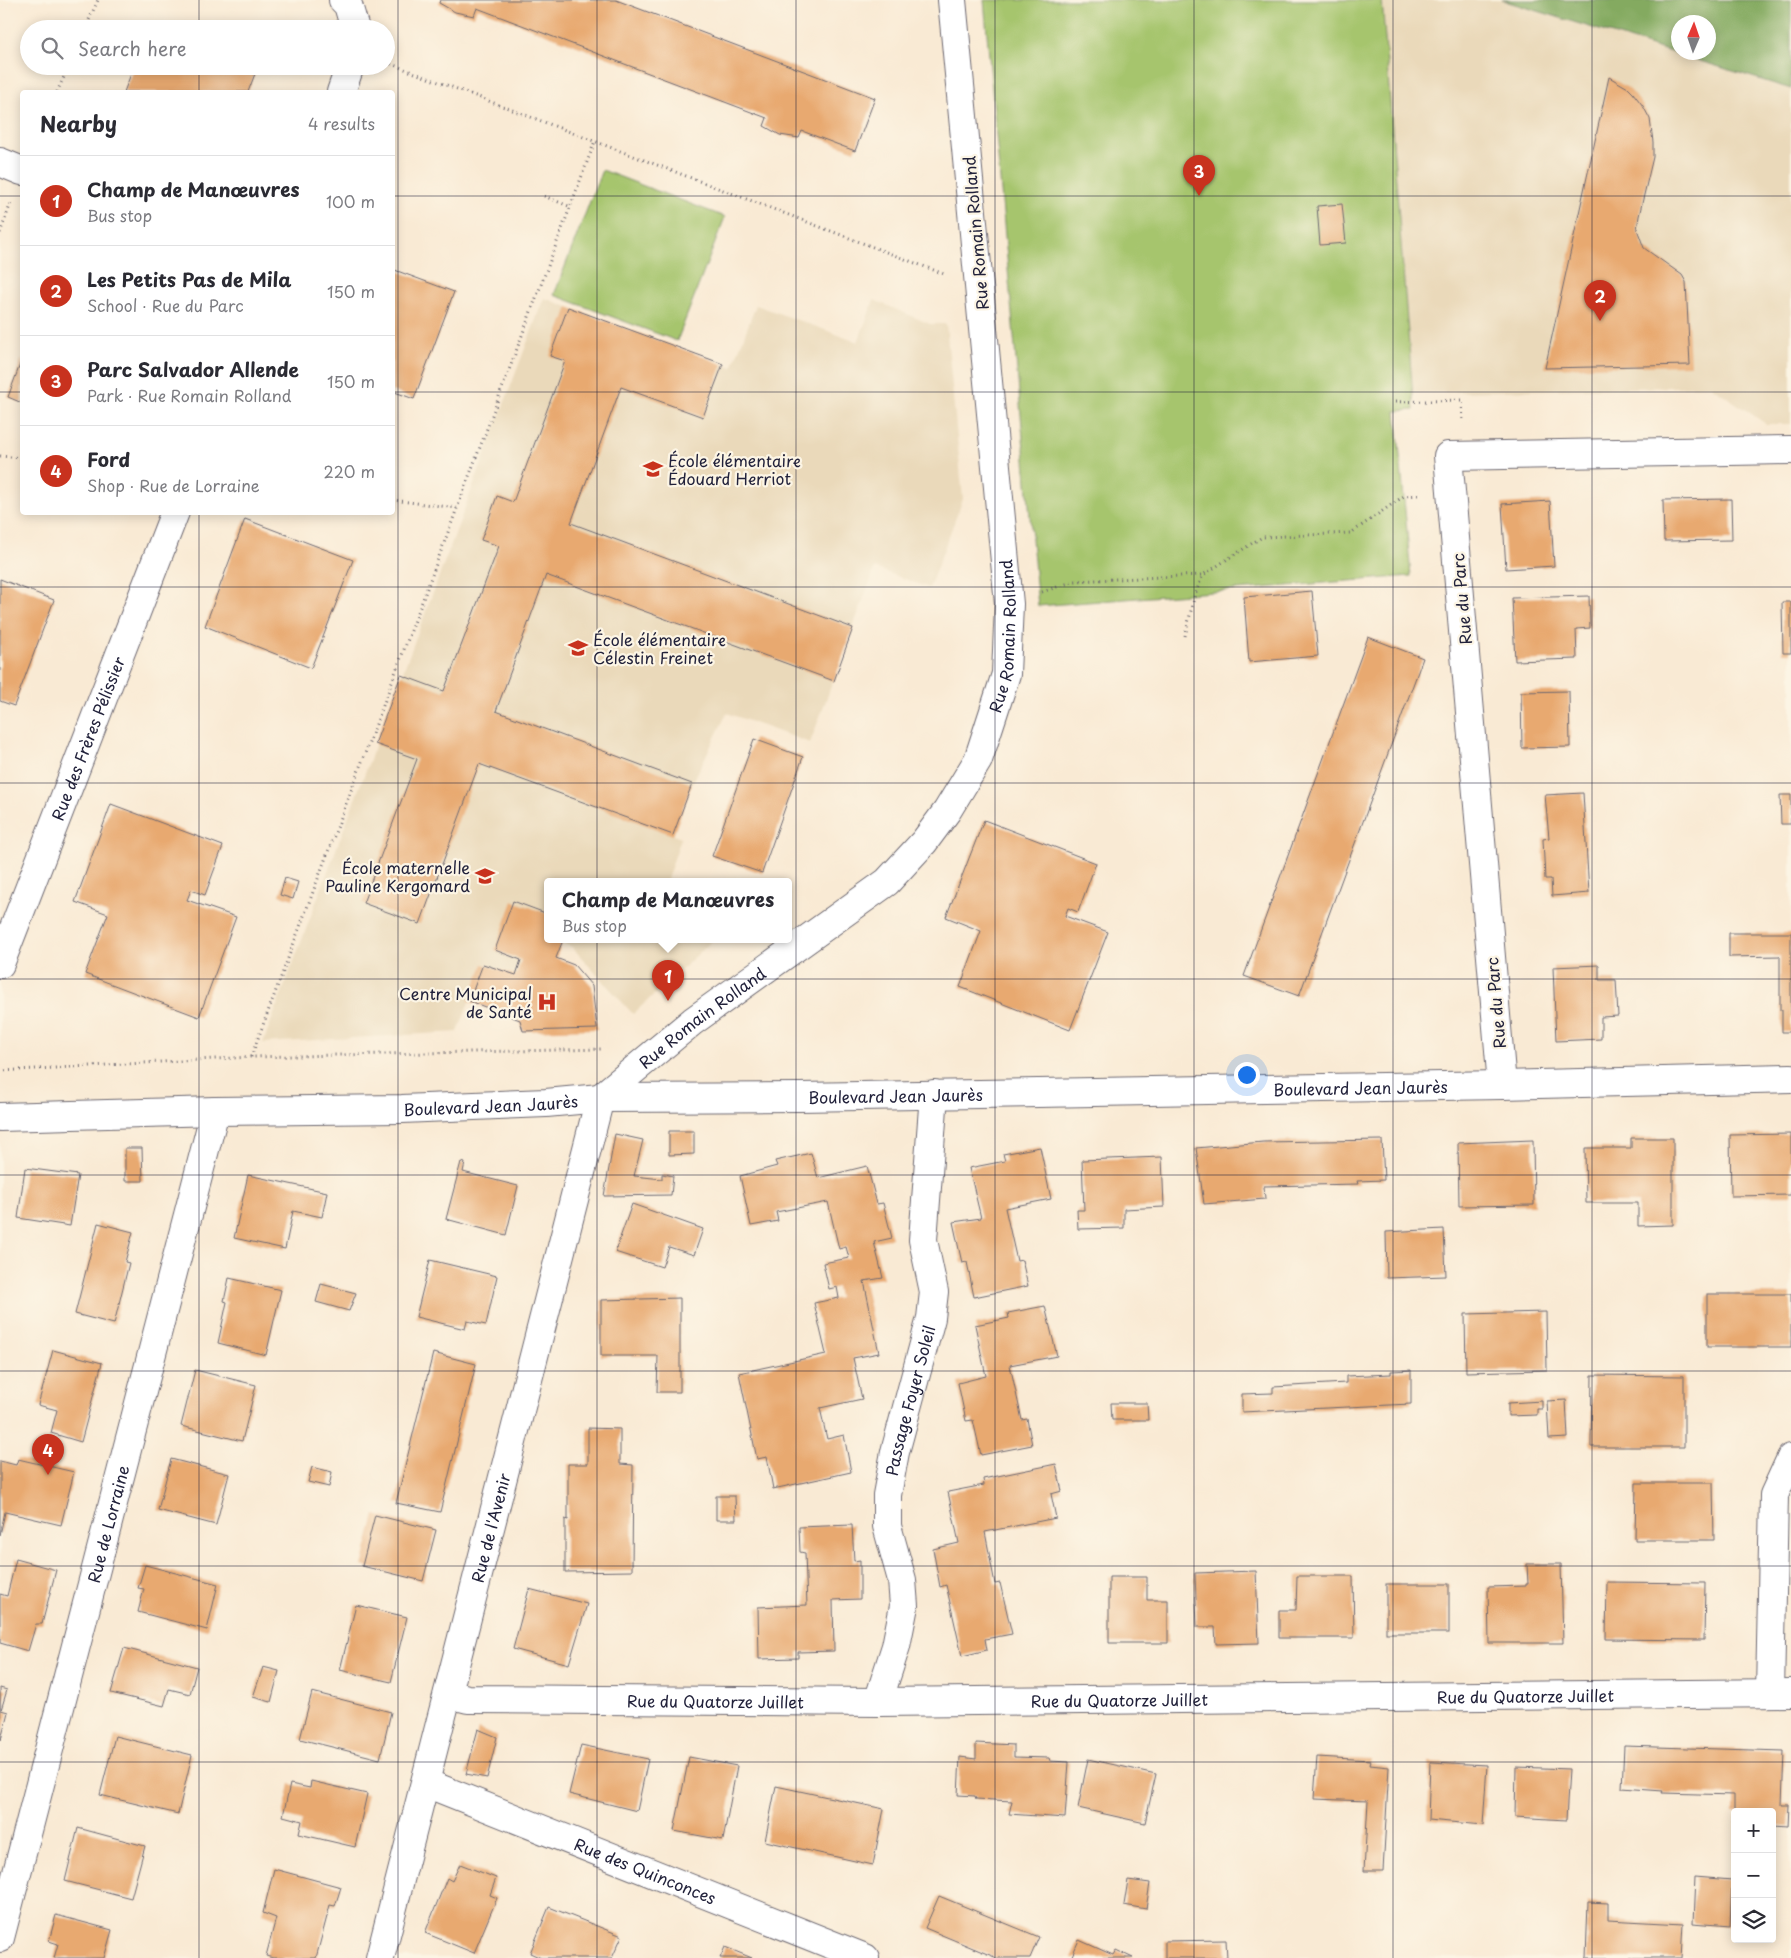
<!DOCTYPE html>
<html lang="en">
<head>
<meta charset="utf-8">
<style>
  body { margin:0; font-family:"Playpen Sans",sans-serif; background:#f7f7f7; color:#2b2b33 }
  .controls { position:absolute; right:15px; bottom:15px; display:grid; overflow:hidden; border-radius:5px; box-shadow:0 2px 12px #0003 }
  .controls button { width:45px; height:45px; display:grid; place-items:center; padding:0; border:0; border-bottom:1px solid #e1e1e2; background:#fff; color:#2b2b33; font:25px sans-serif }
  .compass { position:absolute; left:1671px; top:15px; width:45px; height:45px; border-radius:50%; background:#fff; box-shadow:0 2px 12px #0003; rotate:2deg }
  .you { position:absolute; left:1246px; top:1074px; width:18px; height:18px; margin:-12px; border:4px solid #fff; border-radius:50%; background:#1a73e8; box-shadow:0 0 0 8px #1a73e833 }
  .badge { display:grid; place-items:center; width:32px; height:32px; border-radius:50%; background:#c8321e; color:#fff; font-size:16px; font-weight:700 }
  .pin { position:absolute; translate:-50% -41px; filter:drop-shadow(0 1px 2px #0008) }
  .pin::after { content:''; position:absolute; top:26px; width:18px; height:15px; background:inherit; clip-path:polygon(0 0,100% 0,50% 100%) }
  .popup { position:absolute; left:544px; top:878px; width:248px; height:65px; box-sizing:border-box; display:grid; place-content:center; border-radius:5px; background:#fff; filter:drop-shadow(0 1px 4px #0005); font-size:16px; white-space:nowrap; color:#7c7c81 }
  .popup b { font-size:19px; color:#2b2b33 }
  .popup::after { content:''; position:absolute; left:50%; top:100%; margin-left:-10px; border:10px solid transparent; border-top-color:#fff }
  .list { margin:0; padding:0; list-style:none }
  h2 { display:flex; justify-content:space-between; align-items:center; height:65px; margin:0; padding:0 20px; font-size:21px }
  h2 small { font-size:16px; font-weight:400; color:#7c7c81 }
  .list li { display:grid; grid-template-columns:32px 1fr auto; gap:15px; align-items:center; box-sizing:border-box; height:90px; padding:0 20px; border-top:1px solid #e1e1e2 }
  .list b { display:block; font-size:19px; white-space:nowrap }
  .list p { margin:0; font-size:16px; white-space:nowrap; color:#7c7c81 }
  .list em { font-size:16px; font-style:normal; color:#7c7c81 }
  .icon { flex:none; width:28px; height:28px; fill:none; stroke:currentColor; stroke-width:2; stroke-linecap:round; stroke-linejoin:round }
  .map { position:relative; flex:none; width:1791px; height:1958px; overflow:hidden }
  .search { position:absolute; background:#fff; box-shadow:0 2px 12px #0003; left:20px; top:20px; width:375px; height:55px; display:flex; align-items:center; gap:12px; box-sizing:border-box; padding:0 18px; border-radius:28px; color:#7c7c81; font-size:19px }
  .panel { position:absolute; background:#fff; box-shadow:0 2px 12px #0003; left:20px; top:90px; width:375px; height:425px; border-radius:5px }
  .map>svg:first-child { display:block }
  .built { fill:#ead9ba }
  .green { fill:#a6c56d; stroke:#647454 }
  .forest { fill:#84aa60; stroke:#53664e; fill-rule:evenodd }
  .building { fill:#e8a96f }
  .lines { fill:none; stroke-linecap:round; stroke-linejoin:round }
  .minor-casing { stroke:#6d6871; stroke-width:30 }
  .path { stroke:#6d6871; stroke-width:3; stroke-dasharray:1 4; stroke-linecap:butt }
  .minor { stroke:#fff; stroke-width:28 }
  .grid { fill:none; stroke:#22223b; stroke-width:1; stroke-opacity:0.55 }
  .labels { text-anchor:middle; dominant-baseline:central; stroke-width:4.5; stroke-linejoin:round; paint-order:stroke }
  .street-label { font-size:16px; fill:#22223b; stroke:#fcf5e5 }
  .poi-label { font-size:16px; fill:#22223b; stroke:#fcf5e5; text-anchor:start }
</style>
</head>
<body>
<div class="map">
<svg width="1791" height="1958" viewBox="0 0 1791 1958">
  <rect width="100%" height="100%" fill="#fcf5e5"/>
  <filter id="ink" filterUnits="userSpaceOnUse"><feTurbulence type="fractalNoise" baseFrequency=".02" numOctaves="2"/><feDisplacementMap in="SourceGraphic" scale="10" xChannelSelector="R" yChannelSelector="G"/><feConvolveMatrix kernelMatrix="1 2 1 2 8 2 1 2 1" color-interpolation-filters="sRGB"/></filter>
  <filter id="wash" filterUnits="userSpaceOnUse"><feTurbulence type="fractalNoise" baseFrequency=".0096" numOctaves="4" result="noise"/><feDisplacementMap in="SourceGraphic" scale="20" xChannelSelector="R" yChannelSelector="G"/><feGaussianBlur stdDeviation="1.12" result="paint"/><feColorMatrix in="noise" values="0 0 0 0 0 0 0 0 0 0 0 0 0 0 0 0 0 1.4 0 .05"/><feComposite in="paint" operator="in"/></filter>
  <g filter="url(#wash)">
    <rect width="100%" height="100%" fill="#f9ead4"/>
    <g class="built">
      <polygon points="1382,0 1502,0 1791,89 1791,424 1766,424 1711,386 1413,393"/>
      <polygon points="544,298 732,368 756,305 858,342 874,300 930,324 946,324 963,499 929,588 875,568 810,743 727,713 692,784 673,835 681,838 666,882 548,882 548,914 513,902 495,950 521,960 516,975 483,964 458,1032 263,1043"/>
      <polygon points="563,940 713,940 633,1014 572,947 562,943"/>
    </g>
    <g class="green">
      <polygon points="984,0 1382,0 1414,410 1396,411 1411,576 1038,606"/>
      <polygon points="602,170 725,217 677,341 554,295"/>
    </g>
    <path class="forest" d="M 1502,0 L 1791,0 L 1791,89 ZM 1678,22 L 1708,22 L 1708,52 L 1678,52 Z"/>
    <g id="blocks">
      <g class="building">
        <polygon points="440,0 616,0 875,98 855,151 802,131 799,138 780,135 764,126 767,118 477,8 474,16 455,12 439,3"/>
        <polygon points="151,24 164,29 149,29"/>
        <polygon points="134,66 258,66 248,92 124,92"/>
        <polygon points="1609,77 1628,88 1633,93 1643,106 1650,119 1653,142 1653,157 1639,216 1637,229 1644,248 1682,275 1686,282 1690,365 1545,368"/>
        <polygon points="1342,204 1346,243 1320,245 1317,206"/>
        <polygon points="392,269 454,292 414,399 392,391"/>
        <polygon points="568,307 723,364 703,417 621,387 571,523 853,628 834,681 546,575 496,711 692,784 673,835 479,764 420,924 363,903 417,759 375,744 401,675 444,691 499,546 481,540 497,496 513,502 565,361 550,356"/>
        <polygon points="22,359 22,403 8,397"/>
        <polygon points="1731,499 1732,540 1664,541 1663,500"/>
        <polygon points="1550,501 1554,566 1506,569 1502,504"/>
        <polygon points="245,519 353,560 311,668 205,626"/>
        <polygon points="0,579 54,600 14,706 0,701"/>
        <polygon points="1312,591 1318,656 1249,662 1244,597"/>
        <polygon points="1589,596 1590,628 1576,629 1577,659 1515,661 1512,598"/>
        <polygon points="1782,602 1791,602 1791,653 1783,653"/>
        <polygon points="1368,637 1423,658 1299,996 1244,976"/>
        <polygon points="1569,691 1570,747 1522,748 1521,692"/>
        <polygon points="754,739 803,757 762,873 712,856"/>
        <polygon points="1583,793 1589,893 1552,896 1551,879 1545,879 1543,839 1549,838 1545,795"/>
        <polygon points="1780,795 1791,795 1791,824 1781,824"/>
        <polygon points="111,804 223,846 205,895 191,890 187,900 236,917 199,1017 85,974 108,914 75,902"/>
        <polygon points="984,820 1096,863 1078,912 1068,908 1065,916 1108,932 1070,1030 960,987 981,931 946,917"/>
        <polygon points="285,878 298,882 293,899 280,895"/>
        <polygon points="513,901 548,914 548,940 563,940 556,958 574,965 592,986 597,1029 523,1031 520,1020 469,1001 483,964 516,975 521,960 495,950"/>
        <polygon points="1729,933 1791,933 1791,1032 1782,1032 1782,1010 1780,1010 1780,956 1729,957"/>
        <polygon points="1599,965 1599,980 1616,980 1618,1016 1601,1017 1601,1039 1556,1041 1553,967"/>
        <polygon points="669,1131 694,1131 694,1154 669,1155"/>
        <polygon points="615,1134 643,1140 634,1176 662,1179 662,1174 673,1176 671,1195 604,1196"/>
        <polygon points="1791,1134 1791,1195 1731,1196 1730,1135"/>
        <polygon points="1631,1138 1673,1138 1673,1225 1638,1226 1638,1203 1586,1203 1585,1148 1631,1148"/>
        <polygon points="1382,1140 1384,1180 1357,1181 1358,1184 1264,1186 1265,1199 1204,1204 1196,1148 1263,1142"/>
        <polygon points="1533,1140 1534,1205 1459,1206 1458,1143"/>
        <polygon points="1040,1147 1051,1199 1005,1208 1017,1261 1022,1260 1028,1286 974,1297 967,1262 962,1263 953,1222 981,1218 969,1168 1005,1161 1003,1154"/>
        <polygon points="125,1148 142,1148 143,1181 125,1181"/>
        <polygon points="811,1153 818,1178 867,1166 877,1204 883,1203 892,1238 874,1242 883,1278 864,1281 879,1353 853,1358 862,1399 820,1408 827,1439 844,1435 851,1472 773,1489 767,1457 757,1459 739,1373 826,1354 814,1303 839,1298 837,1287 829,1289 823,1263 849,1258 846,1247 839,1249 828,1202 776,1212 778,1221 751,1226 740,1176 777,1166 775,1161"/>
        <polygon points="1162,1157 1164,1207 1124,1209 1124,1228 1078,1229 1077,1210 1084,1210 1082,1160"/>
        <polygon points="461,1162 465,1163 463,1172 518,1186 506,1235 446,1219"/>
        <polygon points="25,1168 78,1175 70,1226 18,1218"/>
        <polygon points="248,1175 327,1192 322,1217 293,1211 285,1249 234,1238"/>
        <polygon points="632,1204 703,1229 694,1255 669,1247 662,1267 615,1252"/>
        <polygon points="98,1223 133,1232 125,1262 129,1263 114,1324 75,1314"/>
        <polygon points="1444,1229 1446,1276 1387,1278 1386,1232"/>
        <polygon points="430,1260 497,1276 486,1325 467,1321 465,1329 416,1317"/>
        <polygon points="229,1278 281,1290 266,1355 218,1343 227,1302 224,1301"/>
        <polygon points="321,1284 356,1293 349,1311 316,1302"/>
        <rect x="1707" y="1294" width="84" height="53"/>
        <polygon points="680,1298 680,1392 657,1392 658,1356 601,1356 601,1300"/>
        <polygon points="1045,1306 1057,1356 1010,1365 1022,1420 1027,1419 1032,1445 981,1455 973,1420 966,1421 958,1383 986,1376 975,1325 1009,1318 1008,1313"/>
        <polygon points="1546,1312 1547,1370 1466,1372 1465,1314"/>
        <polygon points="53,1350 102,1363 81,1442 51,1433 57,1410 38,1405"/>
        <polygon points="433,1353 476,1364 440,1512 396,1503"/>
        <polygon points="195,1370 256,1385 242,1441 181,1426"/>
        <polygon points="1411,1370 1411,1404 1242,1412 1242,1394 1273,1393 1273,1387 1346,1383 1346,1376 1391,1374 1391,1371"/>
        <polygon points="1592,1375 1684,1376 1684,1447 1591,1447"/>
        <polygon points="1566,1400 1568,1438 1549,1439 1547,1401"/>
        <polygon points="1542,1401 1542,1409 1537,1409 1537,1415 1508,1416 1508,1403"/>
        <polygon points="1111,1403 1147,1403 1148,1420 1112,1420"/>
        <polygon points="588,1428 620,1429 620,1464 633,1465 632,1571 565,1572 565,1519 568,1520 568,1464 588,1464"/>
        <polygon points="18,1459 74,1472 61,1525 5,1512 0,1535 0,1461 16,1465"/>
        <polygon points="171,1459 229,1474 216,1525 158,1510"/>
        <polygon points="1056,1464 1062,1491 1051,1494 1056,1518 985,1532 995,1584 1000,1583 1012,1634 985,1639 987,1650 962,1656 946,1585 940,1587 933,1549 959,1543 948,1492 984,1485 983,1479"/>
        <polygon points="312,1467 332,1472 329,1487 308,1482"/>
        <polygon points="1636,1483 1713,1483 1714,1540 1635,1540"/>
        <polygon points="716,1496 735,1496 736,1520 716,1520"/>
        <polygon points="375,1515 436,1530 423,1581 362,1566"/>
        <polygon points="852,1525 854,1561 860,1560 860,1599 833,1600 834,1651 798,1652 798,1658 759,1659 758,1607 807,1605 805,1553 800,1552 799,1527"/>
        <polygon points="16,1559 56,1570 42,1624 36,1624 28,1651 0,1643 0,1594 7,1596"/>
        <polygon points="1527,1564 1561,1564 1563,1643 1489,1643 1488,1587 1526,1586 1526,1584 1528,1584"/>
        <polygon points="145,1565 218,1584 207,1630 138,1612 144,1589 138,1588"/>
        <polygon points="1256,1571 1259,1643 1216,1644 1215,1627 1197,1627 1195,1573"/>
        <polygon points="1297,1576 1353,1576 1354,1638 1279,1638 1279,1610 1296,1610"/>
        <polygon points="1109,1577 1147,1577 1147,1600 1168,1600 1168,1643 1109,1643"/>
        <polygon points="1607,1582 1705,1583 1704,1640 1606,1639"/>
        <rect x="1386" y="1584" width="63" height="49"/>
        <polygon points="529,1589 587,1604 569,1664 513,1649"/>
        <polygon points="356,1605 407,1617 391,1682 340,1670"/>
        <polygon points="124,1648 197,1667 190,1694 169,1689 164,1706 111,1693"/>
        <polygon points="263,1667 279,1671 271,1702 253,1697"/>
        <polygon points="0,1688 7,1690 1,1710 8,1712 1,1740"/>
        <polygon points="312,1692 391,1712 380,1759 300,1739"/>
        <polygon points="478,1729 497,1737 487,1778 466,1774"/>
        <polygon points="115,1736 192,1755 178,1814 100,1795"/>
        <polygon points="976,1743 1014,1745 1014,1757 1049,1758 1050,1761 1069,1762 1065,1818 1009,1814 1012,1801 976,1799 975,1796 958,1795 960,1757 976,1759"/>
        <polygon points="581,1745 648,1759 637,1811 569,1794"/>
        <polygon points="1624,1746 1784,1751 1782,1805 1789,1805 1788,1827 1772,1826 1772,1812 1734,1812 1734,1795 1662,1793 1663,1791 1622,1788"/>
        <polygon points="689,1757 737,1766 723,1840 674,1831"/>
        <polygon points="1317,1757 1371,1760 1370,1765 1389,1767 1383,1871 1364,1871 1368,1801 1314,1799"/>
        <polygon points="1088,1759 1156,1774 1145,1823 1078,1808"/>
        <polygon points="1430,1762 1487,1765 1483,1825 1428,1820"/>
        <polygon points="1516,1767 1569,1769 1566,1820 1515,1817"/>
        <polygon points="311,1781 367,1794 355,1847 299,1834 302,1821 283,1816 290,1784 310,1788"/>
        <polygon points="776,1786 884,1809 873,1865 765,1841"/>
        <polygon points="78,1828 145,1846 131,1898 65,1881"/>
        <polygon points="460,1864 496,1878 490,1895 497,1898 474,1953 425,1933 447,1878 452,1881"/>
        <polygon points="274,1869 341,1887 335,1906 330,1905 316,1958 273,1958 266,1956 276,1918 263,1913"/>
        <polygon points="1695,1877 1732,1880 1730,1926 1693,1923"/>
        <polygon points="1128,1880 1150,1883 1146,1909 1124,1905"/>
        <polygon points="939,1896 1039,1937 1030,1958 997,1958 925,1928"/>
        <polygon points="1588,1902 1608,1903 1608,1920 1683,1924 1681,1958 1586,1958"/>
        <polygon points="549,1907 622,1936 612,1958 541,1958 530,1953"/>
        <polygon points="56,1915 112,1930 104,1958 54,1958 58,1944 49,1941"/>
        <polygon points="1079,1940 1113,1955 1116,1950 1133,1958 1071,1958"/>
        <polygon points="1226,1940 1227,1958 1165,1958 1165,1941"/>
        <polygon points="725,1947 752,1958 720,1958"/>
      </g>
    </g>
  </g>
  <g filter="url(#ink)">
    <use href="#blocks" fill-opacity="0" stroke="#6d6871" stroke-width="1"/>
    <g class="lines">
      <defs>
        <g id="minor">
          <polyline points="343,0 348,5 355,29"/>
          <polyline points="341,92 350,66"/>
          <polyline points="0,162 22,171"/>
          <path id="s1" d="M 0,964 L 175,512"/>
          <polyline points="1502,1085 1448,456 1791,450"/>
          <path id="s2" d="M 600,1098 L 693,1021 L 887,882 L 924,842 L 947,811 L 978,760 L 1006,674 L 1009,604 L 952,0"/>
          <path id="s3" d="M 0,1117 L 215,1111 L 402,1109 L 546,1103 L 600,1098 L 799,1097 L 1502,1085 L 1791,1078"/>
          <polyline points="1770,1693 1774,1495 1791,1458"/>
          <path id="s4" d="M 448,1694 L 468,1699 L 878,1702 L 1791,1693"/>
          <path id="s5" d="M 878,1702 L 896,1646 L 904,1606 L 902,1580 L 887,1526 L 887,1495 L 895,1452 L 931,1318 L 934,1292 L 923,1240 L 934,1094"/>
          <path id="s6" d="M 426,1783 L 865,1958"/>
          <path id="s7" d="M 0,1938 L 215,1111"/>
          <path id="s8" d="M 380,1958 L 600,1098"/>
        </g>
      </defs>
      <use href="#minor" class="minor-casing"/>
      <g class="path">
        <polyline points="85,29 98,0"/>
        <polyline points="386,62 944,274"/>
        <polyline points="57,92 69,66"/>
        <polyline points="544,196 571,207"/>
        <polyline points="0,233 11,203"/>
        <polyline points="1395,402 1462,400 1463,423"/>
        <polyline points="0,456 22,458"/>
        <polyline points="392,500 457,508"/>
        <polyline points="1042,592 1075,581 1203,575 1262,537 1351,533 1404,496 1419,495"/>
        <polyline points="1185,636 1195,594 1203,575"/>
        <polyline points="251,1057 595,141"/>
        <polyline points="0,1071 251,1057 604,1049"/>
      </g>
      <use href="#minor" class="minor"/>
    </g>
  </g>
  <path class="grid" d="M 199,0 L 199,29M 398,0 L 398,1958M 597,0 L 597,1958M 796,0 L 796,1958M 995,0 L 995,1958M 1194,0 L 1194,1958M 1393,0 L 1393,1958M 1592,0 L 1592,1958M 199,66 L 199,92M 0,196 L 22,196M 392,196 L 1791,196M 0,392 L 22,392M 392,392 L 1791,392M 199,512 L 199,1958M 0,587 L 1791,587M 0,783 L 1791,783M 0,979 L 1791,979M 0,1175 L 1791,1175M 0,1371 L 1791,1371M 0,1566 L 1791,1566M 0,1762 L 1791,1762"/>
  <defs>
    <symbol id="school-bare" viewBox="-9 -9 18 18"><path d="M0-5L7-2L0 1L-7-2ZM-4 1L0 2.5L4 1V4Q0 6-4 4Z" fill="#c8321e" stroke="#fcf5e5" stroke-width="2.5" paint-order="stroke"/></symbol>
    <symbol id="hospital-bare" viewBox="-9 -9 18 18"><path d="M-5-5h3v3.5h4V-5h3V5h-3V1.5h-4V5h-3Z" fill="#c8321e" stroke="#fcf5e5" stroke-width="2.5" paint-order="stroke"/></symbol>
  </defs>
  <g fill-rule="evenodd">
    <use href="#school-bare" x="639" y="455" width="28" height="28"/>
    <use href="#school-bare" x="564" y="634" width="28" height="28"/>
    <use href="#school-bare" x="471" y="862" width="28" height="28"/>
    <use href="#hospital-bare" x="533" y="988" width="28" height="28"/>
  </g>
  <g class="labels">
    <g class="street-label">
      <text transform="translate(975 233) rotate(-95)">Rue Romain Rolland</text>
      <text transform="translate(1461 599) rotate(-95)">Rue du Parc</text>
      <text stroke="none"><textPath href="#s2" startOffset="640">Rue Romain Rolland</textPath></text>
      <text stroke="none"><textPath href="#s1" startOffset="242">Rue des Frères Pélissier</textPath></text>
      <text transform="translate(1495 1003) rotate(-95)">Rue du Parc</text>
      <text stroke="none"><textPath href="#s2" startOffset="130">Rue Romain Rolland</textPath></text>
      <text stroke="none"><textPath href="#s3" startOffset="1361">Boulevard Jean Jaurès</textPath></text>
      <text stroke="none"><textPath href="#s3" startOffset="896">Boulevard Jean Jaurès</textPath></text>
      <text stroke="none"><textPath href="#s3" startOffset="491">Boulevard Jean Jaurès</textPath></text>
      <text stroke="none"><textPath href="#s5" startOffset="310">Passage Foyer Soleil</textPath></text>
      <text stroke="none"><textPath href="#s7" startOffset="428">Rue de Lorraine</textPath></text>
      <text stroke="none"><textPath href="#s8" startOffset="444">Rue de l'Avenir</textPath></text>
      <text stroke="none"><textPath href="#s4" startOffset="1078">Rue du Quatorze Juillet</textPath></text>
      <text stroke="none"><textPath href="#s4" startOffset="672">Rue du Quatorze Juillet</textPath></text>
      <text stroke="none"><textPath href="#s4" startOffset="268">Rue du Quatorze Juillet</textPath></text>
      <text stroke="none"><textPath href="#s6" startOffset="236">Rue des Quinconces</textPath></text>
    </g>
    <g class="poi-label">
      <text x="668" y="460">École élémentaire<tspan x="668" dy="18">Édouard Herriot</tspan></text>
      <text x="593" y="639">École élémentaire<tspan x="593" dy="18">Célestin Freinet</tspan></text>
      <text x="470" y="867" text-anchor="end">École maternelle<tspan x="470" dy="18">Pauline Kergomard</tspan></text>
      <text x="532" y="993" text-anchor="end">Centre Municipal<tspan x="532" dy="18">de Santé</tspan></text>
    </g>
  </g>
</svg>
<div class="controls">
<button>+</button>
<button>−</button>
<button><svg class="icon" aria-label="layers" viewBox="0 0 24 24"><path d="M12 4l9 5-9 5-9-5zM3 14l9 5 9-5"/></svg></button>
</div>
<svg class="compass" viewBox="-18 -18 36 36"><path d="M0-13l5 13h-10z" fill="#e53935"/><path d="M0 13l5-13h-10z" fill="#7c7c81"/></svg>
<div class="you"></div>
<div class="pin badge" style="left:668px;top:1001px">1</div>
<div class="popup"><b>Champ de Manœuvres</b>Bus stop</div>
<div class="pin badge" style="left:1600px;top:321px">2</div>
<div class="pin badge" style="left:1199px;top:196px">3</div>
<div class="pin badge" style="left:48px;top:1475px">4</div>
<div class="search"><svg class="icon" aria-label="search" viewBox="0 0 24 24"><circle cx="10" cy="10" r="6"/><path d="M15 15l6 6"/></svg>Search here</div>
<section class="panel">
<h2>Nearby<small>4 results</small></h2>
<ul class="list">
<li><span class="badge">1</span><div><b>Champ de Manœuvres</b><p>Bus stop</p></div><em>100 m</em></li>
<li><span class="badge">2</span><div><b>Les Petits Pas de Mila</b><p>School · Rue du Parc</p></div><em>150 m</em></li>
<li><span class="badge">3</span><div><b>Parc Salvador Allende</b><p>Park · Rue Romain Rolland</p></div><em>150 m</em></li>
<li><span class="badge">4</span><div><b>Ford</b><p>Shop · Rue de Lorraine</p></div><em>220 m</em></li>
</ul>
</section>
</div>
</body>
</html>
